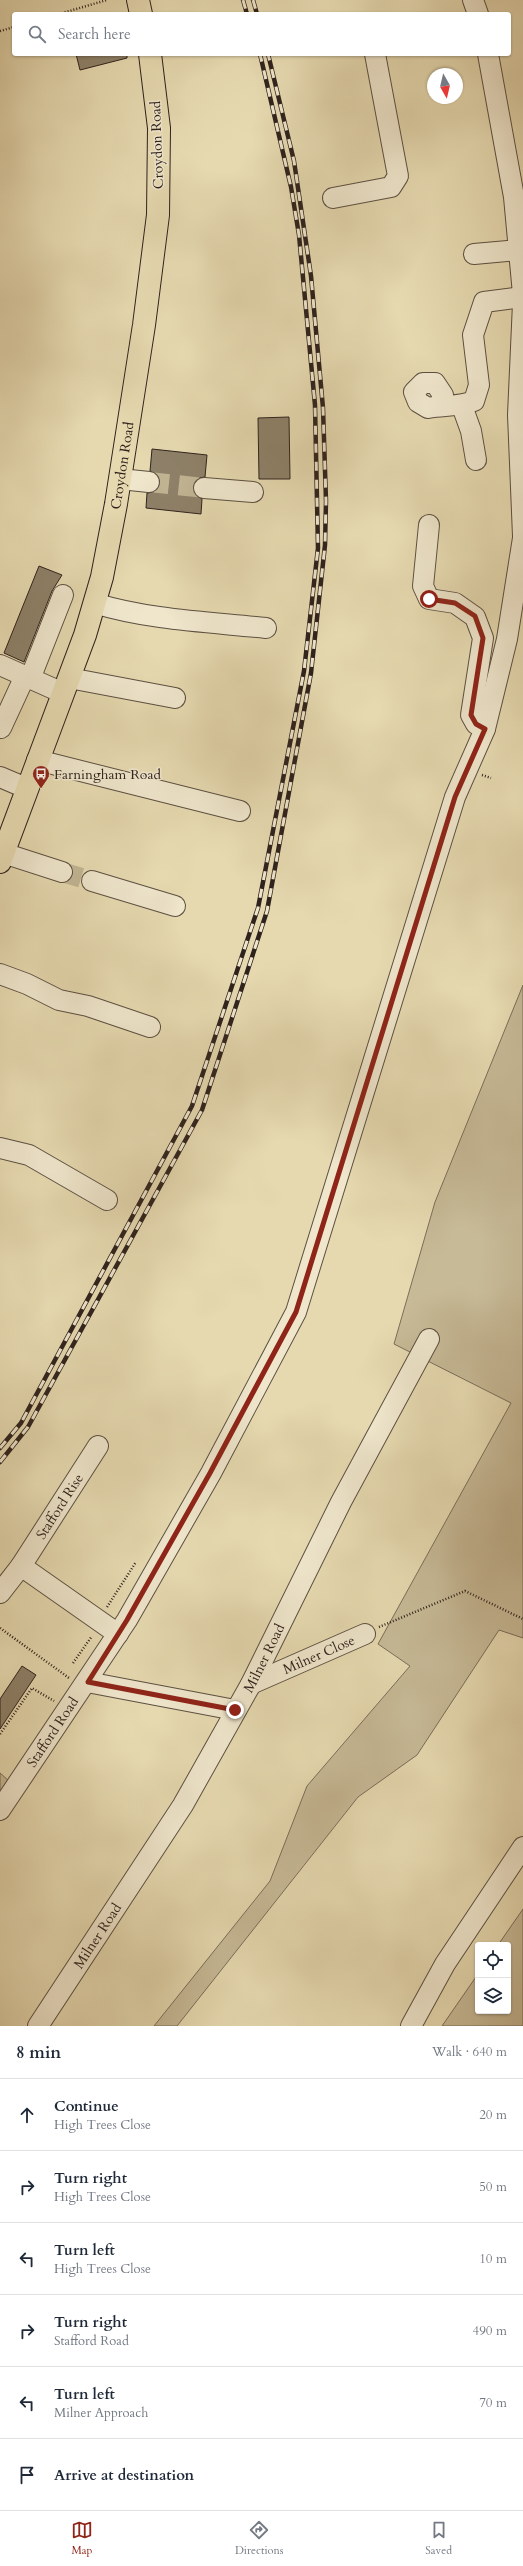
<!DOCTYPE html>
<html lang="en">
<head>
<meta charset="utf-8">
<style>
  body { margin:0; font-family:Cardo,serif; background:#f2f2f3; color:#1f2937 }
  .controls { position:absolute; right:12px; bottom:12px; display:grid; overflow:hidden; border-radius:4px; box-shadow:0 1px 3px #0004 }
  .controls button { width:36px; height:36px; display:grid; place-items:center; padding:0; border:0; border-bottom:1px solid #e0e1e3; background:#fff; color:#1f2937; font:20px sans-serif }
  .compass { position:absolute; left:427px; top:68px; width:36px; height:36px; border-radius:50%; background:#fff; box-shadow:0 1px 3px #0004; rotate:172deg }
  .stop { position:absolute; width:12px; height:12px; margin:-9px; border:3px solid #8f2418; border-radius:50%; background:#fff }
  .stop.end { background:#8f2418; border-color:#fff; box-shadow:0 1px 4px #0008 }
  .list { margin:0; padding:0; list-style:none }
  h2 { display:flex; justify-content:space-between; align-items:center; height:52px; margin:0; padding:0 16px; font-size:17px }
  h2 small { font-size:13px; font-weight:400; color:#747a83 }
  .list li { display:grid; grid-template-columns:26px 1fr auto; gap:12px; align-items:center; box-sizing:border-box; height:72px; padding:0 16px; border-top:1px solid #e0e1e3 }
  .list b { display:block; font-size:15px; white-space:nowrap }
  .list p { margin:0; font-size:13px; white-space:nowrap; color:#747a83 }
  .list em { font-size:13px; font-style:normal; color:#747a83 }
  .icon { flex:none; width:22px; height:22px; fill:none; stroke:currentColor; stroke-width:2; stroke-linecap:round; stroke-linejoin:round }
  .map { position:relative; flex:none; width:523px; height:2026px; overflow:hidden }
  .search { position:absolute; background:#fff; box-shadow:0 1px 3px #0004; left:12px; right:12px; top:12px; height:44px; display:flex; align-items:center; gap:10px; box-sizing:border-box; padding:0 14px; border-radius:4px; color:#747a83; font-size:15px }
  .sheet { height:484px; background:#fff }
  nav { display:flex; justify-content:space-around; align-items:center; box-sizing:border-box; height:56px; border-top:1px solid #e0e1e3; background:#fff; font-size:11px; color:#747a83 }
  nav a { display:grid; justify-items:center; gap:2px }
  nav .on { color:#8f2418 }
  .map>svg:first-child { display:block }
  .green { fill:#c7ba97; stroke:#7a6e5a }
  .building { fill:#8e8169; stroke:#2e221d }
  .lines { fill:none; stroke-linecap:round; stroke-linejoin:round }
  .minor-tunnel { stroke:#c1b493; stroke-width:20; stroke-dasharray:20 10; stroke-linecap:butt }
  .minor-casing { stroke:#5c5042; stroke-width:22 }
  .major-casing { stroke:#2e221d; stroke-width:24 }
  .path { stroke:#2e221d; stroke-width:2.5; stroke-dasharray:1 2; stroke-linecap:butt }
  .minor { stroke:#efe6cc; stroke-width:20 }
  .major { stroke:#e6d9b0; stroke-width:22 }
  .rail-casing { stroke:#2e221d; stroke-width:4.5 }
  .rail { stroke:#efe6cc; stroke-width:3; stroke-dasharray:9; stroke-linecap:butt }
  .route { stroke:#8f2418; stroke-width:5 }
  .labels { text-anchor:middle; dominant-baseline:central; stroke-width:3; stroke-linejoin:round; paint-order:stroke }
  .street-label { font-size:14px; fill:#2e221d; stroke:#efe6cc }
  .poi-label { font-size:14px; fill:#2e221d; stroke:#efe6cc; text-anchor:start }
</style>
</head>
<body>
<div class="map">
<svg width="523" height="2026" viewBox="0 0 523 2026">
  <rect width="100%" height="100%" fill="#e6d9b0"/>
  <filter id="stains"><feTurbulence type="fractalNoise" baseFrequency=".005" numOctaves="4"/><feColorMatrix values="0 0 0 0 .2 0 0 0 0 .09 0 0 0 0 .02 0 0 0 .5 -.17"/></filter>
  <radialGradient id="worn" r=".72"><stop offset=".6" stop-color="#630" stop-opacity="0"/><stop offset="1" stop-color="#630" stop-opacity=".3"/></radialGradient>
  <g class="green">
    <polygon points="523,985 523,1638 499,1630 417,1755 358,1797 177,2026 154,2026 270,1881 307,1786 410,1666 378,1644 511,1403 394,1344 435,1202"/>
    <polygon points="0,1773 9,1781 0,1794"/>
    <polygon points="523,1909 523,2026 442,2026 478,1974 478,2011 508,2011 508,1945 498,1945"/>
  </g>
  <g class="building">
    <polygon points="76,54 127,54 127,58 80,70"/>
    <polygon points="289,417 290,479 259,479 258,418"/>
    <polygon points="152,449 207,455 205,477 199,478 193,487 194,493 202,499 201,514 146,508 147,493 154,492 160,484 159,477 150,471"/>
    <polygon points="39,566 62,575 52,591 24,662 4,653"/>
    <polygon points="22,1666 36,1675 0,1729 0,1699"/>
  </g>
  <g class="lines">
    <g class="minor-tunnel">
      <polyline points="149,482 204,488"/>
      <polyline points="62,872 92,881"/>
    </g>
    <defs>
      <g id="minor">
        <polyline points="473,0 478,14"/>
        <polyline points="488,54 514,197 523,294"/>
        <polyline points="333,198 391,187 398,176 375,54"/>
        <polyline points="474,254 519,250"/>
        <polyline points="523,303 518,415 523,536"/>
        <path d="M 440,405 L 443,395 L 435,383 L 423,383 L 414,392 L 418,402 L 428,408 C 443,405 458,407 474,401 L 479,385 L 473,335 L 484,302 L 523,297"/>
        <polyline points="462,406 471,431 476,460"/>
        <polyline points="120,479 149,482"/>
        <polyline points="204,488 253,492"/>
        <polyline points="429,525 423,586 429,599 455,603 475,617 483,638 471,715 476,724 485,729"/>
        <path d="M 94,603 C 149,620 209,622 266,628"/>
        <polyline points="0,665 63,693"/>
        <polyline points="69,678 175,698"/>
        <polyline points="30,679 63,595"/>
        <polyline points="1,728 25,676"/>
        <polyline points="37,760 240,811"/>
        <polyline points="0,777 26,788"/>
        <polyline points="3,853 62,872"/>
        <polyline points="92,881 175,906"/>
        <polyline points="0,974 27,984 59,1000 88,1006 150,1027"/>
        <polyline points="0,1148 29,1155 107,1200"/>
        <path id="s1" d="M 21,1566 L 98,1446"/>
        <polyline points="0,1593 21,1566 118,1634"/>
        <polyline points="87,1682 235,1710"/>
        <path id="s2" d="M 251,1684 L 365,1634"/>
        <path id="s3" d="M 0,1810 L 127,1620 L 211,1473 L 296,1312 L 455,797 L 485,729 L 507,639 L 523,538"/>
        <path id="s4" d="M 38,2026 L 183,1805 L 251,1684 L 341,1502 L 429,1339"/>
        <polyline points="411,2026 445,1964 523,1847"/>
      </g>
      <g id="major">
        <polyline points="138,0 141,14"/>
        <path id="s5" d="M 0,862 L 85,635 L 102,577 L 116,504 L 144,325 L 158,215 L 159,128 L 150,54"/>
      </g>
    </defs>
    <use href="#minor" class="minor-casing"/>
    <use href="#major" class="major-casing"/>
    <g class="path">
      <polyline points="59,14 107,0"/>
      <polyline points="0,31 14,27"/>
      <polyline points="482,775 491,778"/>
      <polyline points="107,1607 136,1562"/>
      <polyline points="379,1627 465,1591 523,1619"/>
      <polyline points="0,1628 69,1678"/>
      <polyline points="73,1663 92,1636"/>
      <polyline points="0,1734 32,1688 54,1701"/>
    </g>
    <use href="#minor" class="minor"/>
    <use href="#major" class="major"/>
    <defs>
      <g id="rail">
        <polyline points="243,0 247,14"/>
        <polyline points="253,0 257,14"/>
        <polyline points="0,1448 21,1423 192,1106 258,908 304,671 318,548 315,405 299,235 291,187 260,54"/>
        <polyline points="0,1462 28,1427 202,1110 267,911 311,673 325,545 326,501 323,408 311,276 294,161 268,54"/>
      </g>
    </defs>
    <use href="#rail" class="rail-casing"/>
    <use href="#rail" class="rail"/>
  </g>
  <g class="lines">
    <polyline class="route" points="235,1710 88,1682 127,1620 210,1473 296,1312 455,797 485,729 476,724 471,715 483,638 475,616 455,603 429,599"/>
  </g>
  <defs>
    <symbol id="bus-pin" viewBox="-11 -11 22 30"><path d="M0 17L-7.5 6A9.5 9.5 0 1 1 7.5 6Z" fill="#8f2418" stroke="#efe6cc"/><path d="M-5-6H5V4H4V6H2V4H-2V6H-4V4H-5ZM-3.5-4V0h7V-4ZM-3.5 1.2v1.5H-2V1.2ZM2 1.2v1.5H3.5V1.2Z" fill="#fff"/></symbol>
  </defs>
  <g fill-rule="evenodd">
    <use href="#bus-pin" x="31" y="764" width="20" height="27"/>
  </g>
  <g class="labels">
    <g class="street-label">
      <text transform="translate(157 145) rotate(-92)">Croydon Road</text>
      <text stroke="none"><textPath href="#s5" startOffset="416">Croydon Road</textPath></text>
      <text stroke="none"><textPath href="#s1" startOffset="71">Stafford Rise</textPath></text>
      <text stroke="none"><textPath href="#s2" startOffset="74">Milner Close</textPath></text>
      <text stroke="none"><textPath href="#s4" startOffset="432">Milner Road</textPath></text>
      <text stroke="none"><textPath href="#s3" startOffset="94">Stafford Road</textPath></text>
      <text stroke="none"><textPath href="#s4" startOffset="108">Milner Road</textPath></text>
    </g>
    <g class="poi-label">
      <text x="54" y="774">Farningham Road</text>
    </g>
  </g>
  <rect width="100%" height="100%" filter="url(#stains)"/>
  <rect width="100%" height="100%" fill="url(#worn)"/>
</svg>
<div class="controls">
<button><svg class="icon" aria-label="locate" viewBox="0 0 24 24"><circle cx="12" cy="12" r="6"/><path d="M12 2v4M12 18v4M2 12h4M18 12h4"/></svg></button>
<button><svg class="icon" aria-label="layers" viewBox="0 0 24 24"><path d="M12 4l9 5-9 5-9-5zM3 14l9 5 9-5"/></svg></button>
</div>
<svg class="compass" viewBox="-18 -18 36 36"><path d="M0-13l5 13h-10z" fill="#e53935"/><path d="M0 13l5-13h-10z" fill="#747a83"/></svg>
<div class="stop" style="left:429px;top:599px"></div>
<div class="stop end" style="left:235px;top:1710px"></div>
<div class="search"><svg class="icon" aria-label="search" viewBox="0 0 24 24"><circle cx="10" cy="10" r="6"/><path d="M15 15l6 6"/></svg>Search here</div>
</div>
<section class="sheet">
<h2>8 min<small>Walk · 640 m</small></h2>
<ul class="list">
<li><svg class="icon" aria-label="ahead" viewBox="0 0 24 24"><path d="M12 20V5M6 11l6-6 6 6"/></svg><div><b>Continue</b><p>High Trees Close</p></div><em>20 m</em></li>
<li><svg class="icon" aria-label="right" viewBox="0 0 24 24"><path d="M7 20v-9h11M14 6l5 5-5 5"/></svg><div><b>Turn right</b><p>High Trees Close</p></div><em>50 m</em></li>
<li><svg class="icon" aria-label="left" viewBox="0 0 24 24"><path d="M17 20v-9H6M10 6l-5 5 5 5"/></svg><div><b>Turn left</b><p>High Trees Close</p></div><em>10 m</em></li>
<li><svg class="icon" aria-label="right" viewBox="0 0 24 24"><path d="M7 20v-9h11M14 6l5 5-5 5"/></svg><div><b>Turn right</b><p>Stafford Road</p></div><em>490 m</em></li>
<li><svg class="icon" aria-label="left" viewBox="0 0 24 24"><path d="M17 20v-9H6M10 6l-5 5 5 5"/></svg><div><b>Turn left</b><p>Milner Approach</p></div><em>70 m</em></li>
<li><svg class="icon" aria-label="arrive" viewBox="0 0 24 24"><path d="M6 21V4h12l-3 4 3 4H6"/></svg><div><b>Arrive at destination</b></div></li>
</ul>
</section>
<nav>
<a class="on"><svg class="icon" aria-label="map" viewBox="0 0 24 24"><path d="M3 6l6-2 6 2 6-2v14l-6 2-6-2-6 2zM9 4v14M15 6v14"/></svg>Map</a>
<a><svg class="icon" aria-label="directions" viewBox="0 0 24 24"><path d="M12 3l9 9-9 9-9-9zM9 14v-3h6M13 9l2 2-2 2"/></svg>Directions</a>
<a><svg class="icon" aria-label="saved" viewBox="0 0 24 24"><path d="M7 4h10v16l-5-4-5 4z"/></svg>Saved</a>
</nav>
</body>
</html>
